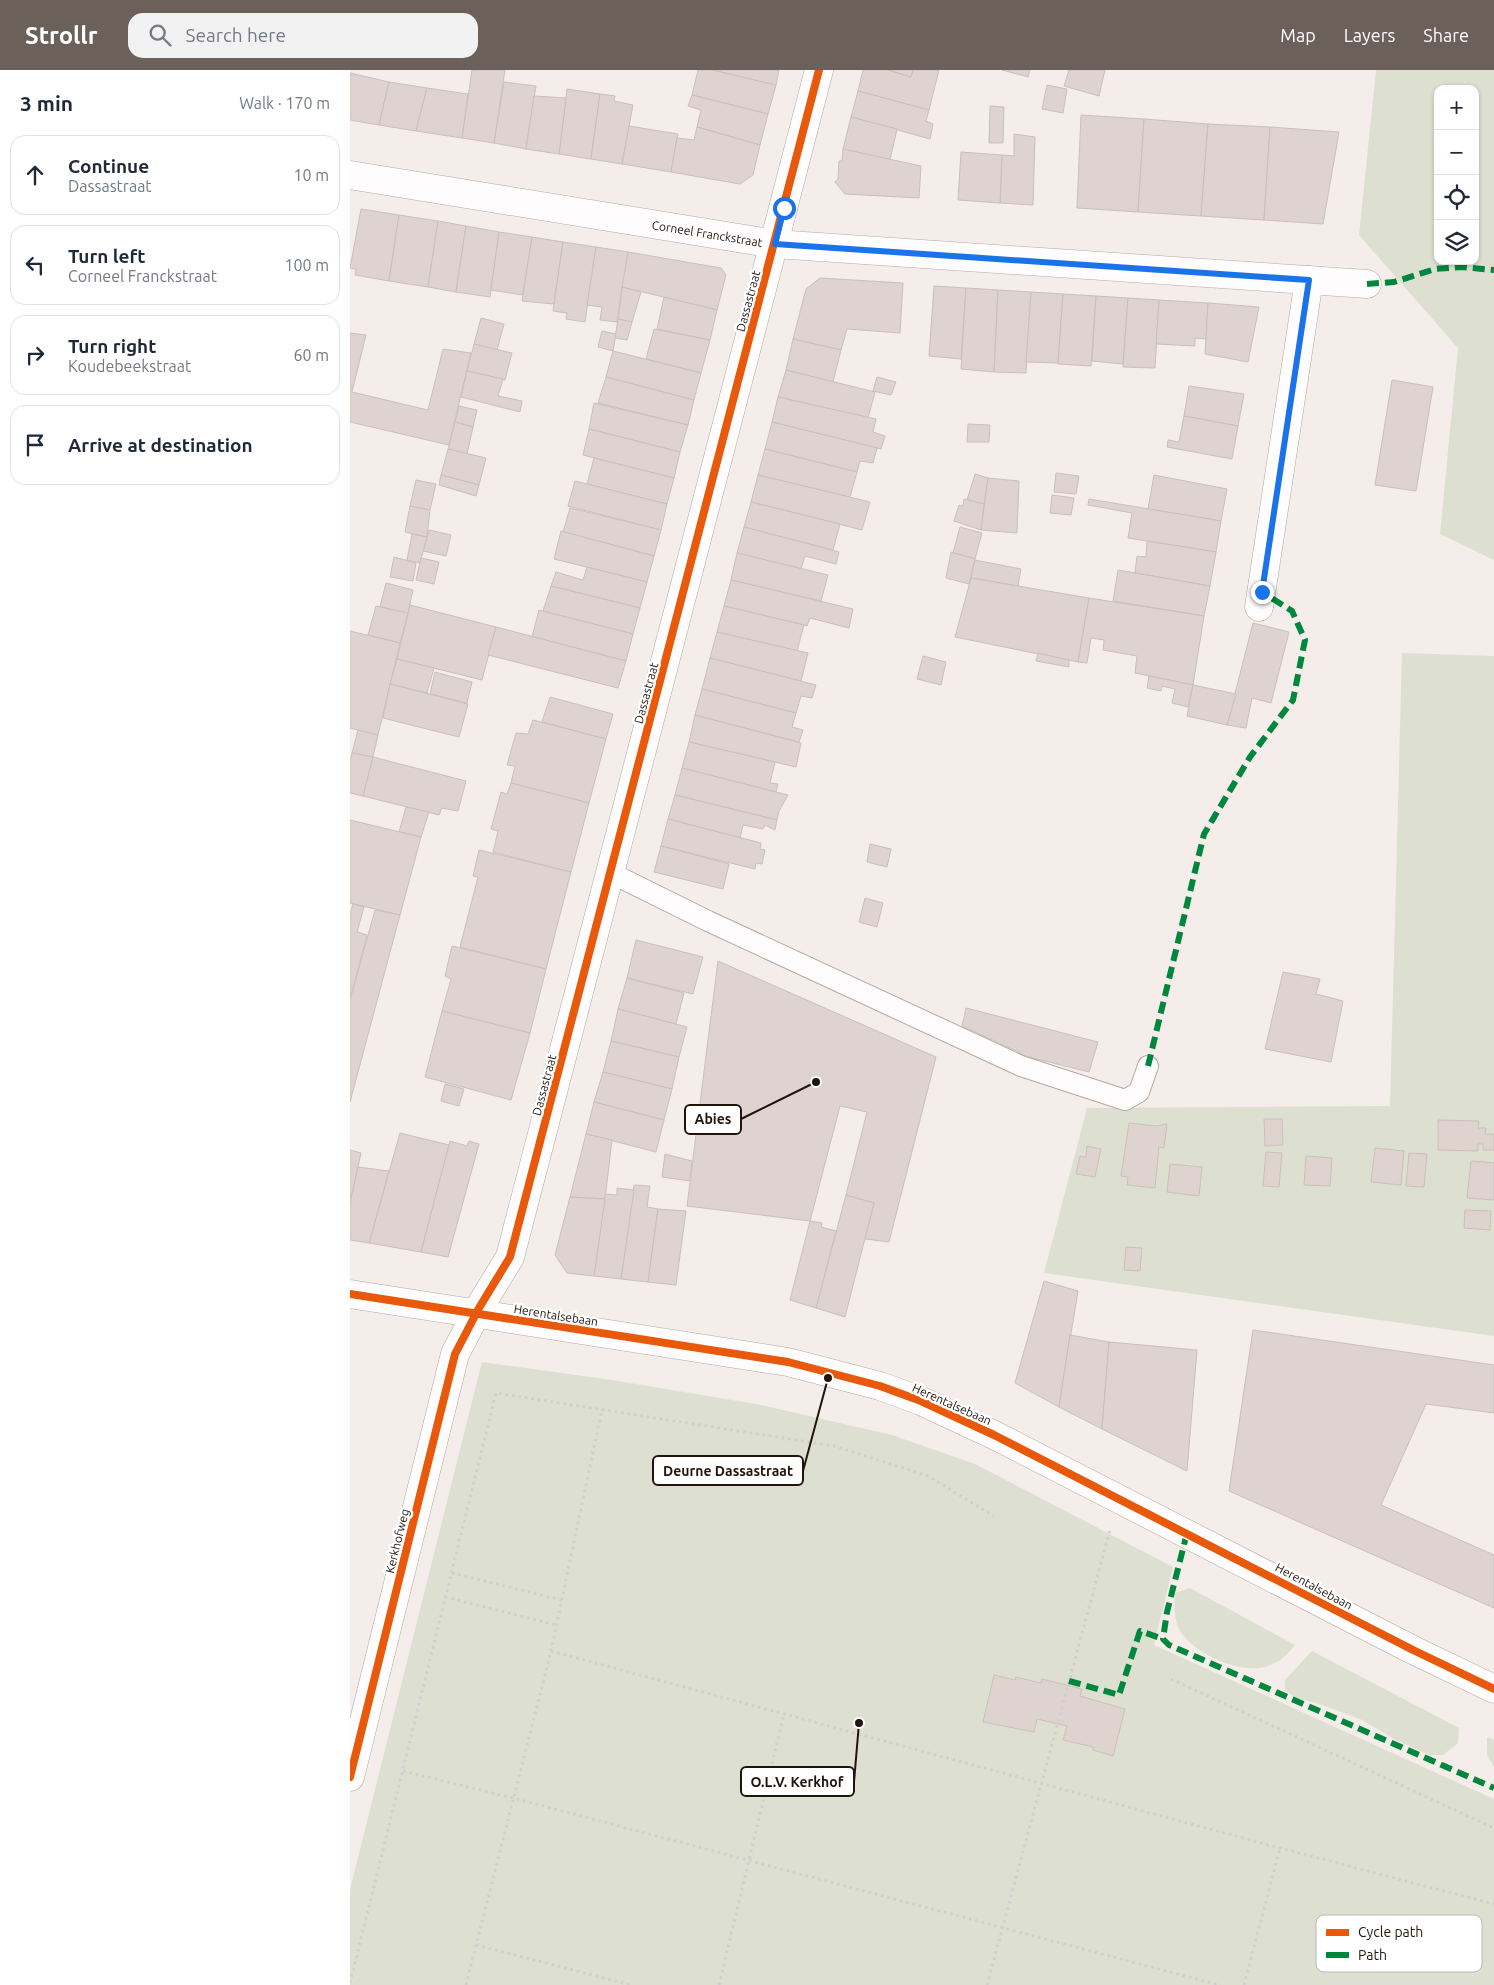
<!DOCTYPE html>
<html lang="en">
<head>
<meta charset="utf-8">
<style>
  body { margin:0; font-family:Ubuntu,sans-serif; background:#f2f2f3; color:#1f2937 }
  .controls { position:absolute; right:15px; top:15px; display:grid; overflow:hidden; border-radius:10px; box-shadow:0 1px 4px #0004 }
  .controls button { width:45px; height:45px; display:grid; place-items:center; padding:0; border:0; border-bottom:1px solid #e0e1e3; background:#fff; color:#1f2937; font:25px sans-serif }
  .stop { position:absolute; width:15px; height:15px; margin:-11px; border:4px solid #1a73e8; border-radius:50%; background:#fff }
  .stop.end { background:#1a73e8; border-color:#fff; box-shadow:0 1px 5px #0008 }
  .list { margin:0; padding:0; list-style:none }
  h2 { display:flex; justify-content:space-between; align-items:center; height:65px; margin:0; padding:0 20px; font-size:21px }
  h2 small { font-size:16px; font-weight:400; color:#747a83 }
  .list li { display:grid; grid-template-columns:32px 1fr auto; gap:15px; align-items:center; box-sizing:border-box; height:80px; margin:0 10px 10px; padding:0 10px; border:1px solid #e0e1e3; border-radius:15px }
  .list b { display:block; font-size:19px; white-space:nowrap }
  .list p { margin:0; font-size:16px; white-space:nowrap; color:#747a83 }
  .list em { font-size:16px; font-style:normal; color:#747a83 }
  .icon { flex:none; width:28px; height:28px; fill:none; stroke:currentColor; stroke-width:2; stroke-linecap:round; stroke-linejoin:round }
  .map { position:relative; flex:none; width:1144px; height:1915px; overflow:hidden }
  header { display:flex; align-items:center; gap:30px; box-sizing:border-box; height:70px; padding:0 25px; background:#6b605a; color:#fff }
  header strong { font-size:24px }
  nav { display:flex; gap:28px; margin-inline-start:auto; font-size:18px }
  .search { width:350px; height:45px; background:#f2f2f3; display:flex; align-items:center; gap:12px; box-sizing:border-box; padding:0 18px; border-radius:15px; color:#747a83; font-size:19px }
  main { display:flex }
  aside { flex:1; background:#fff }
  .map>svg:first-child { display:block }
  .green { fill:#dde0d1; fill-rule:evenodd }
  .building { fill:#ded3ce; stroke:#cac0ba }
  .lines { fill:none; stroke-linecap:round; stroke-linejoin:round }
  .service-casing { stroke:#b3a9a4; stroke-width:22 }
  .minor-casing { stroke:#b3a9a4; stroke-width:29 }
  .tertiary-casing { stroke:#b3a9a4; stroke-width:29 }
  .path { stroke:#d1cecd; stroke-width:3; stroke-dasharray:2.5 4; stroke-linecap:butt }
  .service { stroke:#fefcfc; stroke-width:20 }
  .minor { stroke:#fefcfc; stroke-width:28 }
  .tertiary { stroke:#fefcfc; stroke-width:28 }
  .quiet { stroke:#00873e; stroke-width:6; stroke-dasharray:12 6; stroke-linecap:butt }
  .cycleway-casing { stroke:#fff; stroke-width:11 }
  .cycleway { stroke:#e8590c; stroke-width:8 }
  .route { stroke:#1a73e8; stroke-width:6 }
  .labels { text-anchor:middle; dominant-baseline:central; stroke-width:5; stroke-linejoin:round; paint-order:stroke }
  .street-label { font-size:12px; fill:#21140d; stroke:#fff }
  .key { fill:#fff; stroke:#bcb8b6; stroke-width:1 }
  .key-label { font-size:14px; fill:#21140d }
  .leader { fill:none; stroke:#21140d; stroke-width:2 }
  .callout-dot { fill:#21140d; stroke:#fff; stroke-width:2 }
  .callout { fill:#fff; stroke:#21140d; stroke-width:2 }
  .callout-label { font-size:14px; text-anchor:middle; font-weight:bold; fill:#21140d }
</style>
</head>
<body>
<header>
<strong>Strollr</strong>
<div class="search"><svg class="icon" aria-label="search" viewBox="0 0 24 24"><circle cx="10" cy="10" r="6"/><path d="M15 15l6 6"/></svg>Search here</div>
<nav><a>Map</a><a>Layers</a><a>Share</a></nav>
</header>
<main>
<aside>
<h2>3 min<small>Walk · 170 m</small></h2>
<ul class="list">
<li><svg class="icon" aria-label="ahead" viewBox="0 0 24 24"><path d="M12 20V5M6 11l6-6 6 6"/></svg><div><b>Continue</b><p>Dassastraat</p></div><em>10 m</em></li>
<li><svg class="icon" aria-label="left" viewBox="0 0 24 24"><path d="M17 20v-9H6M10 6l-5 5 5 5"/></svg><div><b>Turn left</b><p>Corneel Franckstraat</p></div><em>100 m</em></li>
<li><svg class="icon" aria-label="right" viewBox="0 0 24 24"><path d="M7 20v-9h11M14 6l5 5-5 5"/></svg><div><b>Turn right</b><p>Koudebeekstraat</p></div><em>60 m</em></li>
<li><svg class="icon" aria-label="arrive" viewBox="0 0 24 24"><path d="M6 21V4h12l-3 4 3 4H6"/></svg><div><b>Arrive at destination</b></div></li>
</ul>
</aside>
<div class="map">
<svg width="1144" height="1915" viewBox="0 0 1144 1915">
  <rect width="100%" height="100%" fill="#f5ede9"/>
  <g class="green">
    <path d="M 1026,0 L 1144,0 L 1144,490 L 1090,464 L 1108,278 L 1009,165 ZM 1088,19 L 1125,19 L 1125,191 L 1088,191 Z"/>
    <polygon points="1052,583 1144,586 1144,1266 694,1203 737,1038 1040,1036"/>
    <polygon points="132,1292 262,1310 406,1334 542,1365 625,1394 823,1497 804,1575 1144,1729 1144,1915 0,1915 0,1820"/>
    <path d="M 840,1518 L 945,1575 C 937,1585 930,1592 918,1596 C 891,1606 839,1582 828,1557 C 824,1547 824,1533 825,1523 Z"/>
    <polygon points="962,1581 1109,1658 1108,1673 1093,1685 1079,1685 1046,1670 1012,1650 970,1634 946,1628 935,1620 935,1610"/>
    <polygon points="1137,1667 1144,1670 1144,1697 1137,1685"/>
  </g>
  <g class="building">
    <polygon points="122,0 155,0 144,73 112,68"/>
    <polygon points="348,0 363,0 426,15 418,44 342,25"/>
    <polygon points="363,0 429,0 426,15"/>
    <polygon points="513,0 538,0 561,7 563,0 589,0 579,40 508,21"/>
    <polygon points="538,0 563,0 561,7"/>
    <polygon points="652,0 680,0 678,7"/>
    <polygon points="719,0 755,0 749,26 714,16"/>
    <polygon points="0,3 39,12 29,55 0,50"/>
    <polygon points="39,12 77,18 66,61 29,55"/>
    <polygon points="154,12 186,16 176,79 144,73"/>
    <polygon points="697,15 717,19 713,43 692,39"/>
    <polygon points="77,18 118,24 112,68 66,61"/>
    <polygon points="217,19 250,24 241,89 209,84"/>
    <polygon points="508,21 579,40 576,51 583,54 580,69 501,47"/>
    <polygon points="250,24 265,26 264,31 283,35 272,94 241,89"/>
    <polygon points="342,25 418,44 410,75 347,57 351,40 338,36"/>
    <polygon points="184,26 216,28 209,84 176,79"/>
    <polygon points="640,36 654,37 653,73 639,73"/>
    <polygon points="731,45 794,49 788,142 727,138"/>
    <polygon points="501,47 547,59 540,90 493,79"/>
    <polygon points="794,49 858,54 851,146 788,142"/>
    <polygon points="858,54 920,57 914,150 851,146"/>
    <polygon points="279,56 328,64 321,102 272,94"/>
    <polygon points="347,57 410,75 403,105 390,114 321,102 327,68 344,70"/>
    <polygon points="920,57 989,62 973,154 914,150"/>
    <polygon points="664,64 685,67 683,135 650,133 652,85 664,86"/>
    <polygon points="493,79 571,96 569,128 495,124 485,112 488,109 489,91 492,91"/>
    <polygon points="611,82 652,85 650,133 608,130"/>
    <polygon points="11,139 49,145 39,211 5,205 6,199 0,198"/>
    <polygon points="49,145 88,151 78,217 39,211"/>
    <polygon points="88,151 116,156 106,222 78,217"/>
    <polygon points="116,156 149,162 140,227 106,222"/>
    <polygon points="149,162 182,167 173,225 141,220"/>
    <polygon points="182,167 213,172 204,234 172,231"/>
    <polygon points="213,172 246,177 235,252 216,249 217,243 203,241"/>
    <polygon points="246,177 278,182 267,252 250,250 252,237 237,235"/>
    <polygon points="278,182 371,198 376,205 367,240 272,217"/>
    <polygon points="470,208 553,213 550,263 497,259 491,280 443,269 456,219"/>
    <polygon points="584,216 616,218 611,289 579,286"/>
    <polygon points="272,217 291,222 282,252 268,249"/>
    <polygon points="616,218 648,220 644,302 611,299"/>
    <polygon points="648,220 681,222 676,303 644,302"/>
    <polygon points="681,222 713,224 708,293 676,292"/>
    <polygon points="713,224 746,226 741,296 708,294"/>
    <polygon points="746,226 778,228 773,294 742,291"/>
    <polygon points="314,227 367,240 360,270 307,259"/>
    <polygon points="778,228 809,230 805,298 773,297"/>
    <polygon points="809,230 858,233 856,269 845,268 845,276 806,274"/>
    <polygon points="858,233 909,237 898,292 855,284"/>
    <polygon points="131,248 154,254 147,280 124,274"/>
    <polygon points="268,249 282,252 277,270 265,268"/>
    <polygon points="304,259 360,270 351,303 296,289"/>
    <polygon points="252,261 266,264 263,281 248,277"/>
    <polygon points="0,263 16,265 2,322 78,340 93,279 121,283 99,375 0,352"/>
    <polygon points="443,269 491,280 483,312 436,300"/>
    <polygon points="124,274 162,283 155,310 117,301"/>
    <polygon points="263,281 351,303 344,330 256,307"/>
    <polygon points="436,300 525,322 518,348 428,327"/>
    <polygon points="117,301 153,309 148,326 172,331 170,342 111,327"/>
    <polygon points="256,307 344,330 338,355 248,333"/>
    <polygon points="527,307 546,312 541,325 523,321"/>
    <polygon points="1042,310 1083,317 1066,421 1025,415"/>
    <polygon points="839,316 894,324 888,356 834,346"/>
    <polygon points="428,327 526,349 523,362 535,366 531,379 422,352"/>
    <polygon points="244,333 338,355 330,382 239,359"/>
    <polygon points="109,336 127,340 123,357 105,352"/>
    <polygon points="834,346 888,356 882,389 817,377 818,370 829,372"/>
    <polygon points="105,352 123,357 117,384 98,379"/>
    <polygon points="422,352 527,378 523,393 510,391 507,402 415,379"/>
    <polygon points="618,354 640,355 639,372 617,372"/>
    <polygon points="239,359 330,382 324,408 233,385"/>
    <polygon points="98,379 136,388 129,415 91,405"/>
    <polygon points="415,379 507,402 500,427 408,405"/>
    <polygon points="244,388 324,408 317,434 237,414"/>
    <polygon points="706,403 729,406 726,424 704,422"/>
    <polygon points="625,404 638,408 634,434 617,430"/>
    <polygon points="91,405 129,415 126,426 89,415"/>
    <polygon points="408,405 520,432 512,460 401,432"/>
    <polygon points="804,405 877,419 871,451 798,439"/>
    <polygon points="638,408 669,411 667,463 631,460"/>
    <polygon points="66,410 86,414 80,440 60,436"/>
    <polygon points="225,411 317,434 311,460 218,436"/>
    <polygon points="702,425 724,428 721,445 700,443"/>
    <polygon points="614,429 634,434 631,460 604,451 609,435 613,436"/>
    <polygon points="739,429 871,451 866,482 778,468 782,443 738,435"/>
    <polygon points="401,432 490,454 483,480 394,457"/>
    <polygon points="60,436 80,440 77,467 55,462"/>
    <polygon points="220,438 311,460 304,486 213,462"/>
    <polygon points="394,457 489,482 486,494 455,486 451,499 387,483"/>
    <polygon points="610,457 632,463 625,489 603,483"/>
    <polygon points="79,460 101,465 96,486 73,481"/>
    <polygon points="211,461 304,486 297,512 204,489"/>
    <polygon points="62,464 77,467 70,493 57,490"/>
    <polygon points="797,471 866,482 860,516 785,503 787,486 796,487"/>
    <polygon points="601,482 625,489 619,514 596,508"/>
    <polygon points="387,483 478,505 471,531 381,510"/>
    <polygon points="44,487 66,493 63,511 40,507"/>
    <polygon points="71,488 89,492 84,514 66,510"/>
    <polygon points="625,490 671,499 668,516 621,508"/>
    <polygon points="237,497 297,512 290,538 201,516 206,502 233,510"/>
    <polygon points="768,500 860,516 854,546 763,531"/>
    <polygon points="621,508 739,528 728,592 605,567"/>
    <polygon points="381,510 503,539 499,558 460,548 457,556 454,555 374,536"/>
    <polygon points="36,513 63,520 58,543 30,537"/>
    <polygon points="201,516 290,538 283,564 193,541"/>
    <polygon points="739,528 854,546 843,615 785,603 787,586 753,580 754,570 741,568 737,593 728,592"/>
    <polygon points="60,535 146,557 132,610 47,589"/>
    <polygon points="26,536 58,543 50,573 18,565"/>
    <polygon points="374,536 454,555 447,581 367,562"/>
    <polygon points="189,540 283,564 276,591 182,567"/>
    <polygon points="903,553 939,562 921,633 902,628 896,658 877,655"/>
    <polygon points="146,557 276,591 268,618 138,585"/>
    <polygon points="0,561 50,573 28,665 0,658"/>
    <polygon points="367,562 458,583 451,611 360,588"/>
    <polygon points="688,583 719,590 719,597 686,591"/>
    <polygon points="573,586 596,592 591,615 567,609"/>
    <polygon points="360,588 466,615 462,628 451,626 446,643 352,619"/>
    <polygon points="47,589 84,598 77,623 40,614"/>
    <polygon points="85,602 122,612 117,633 80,624"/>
    <polygon points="799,606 843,615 838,637 822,633 825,619 812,616 811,621 797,618"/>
    <polygon points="40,614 118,634 109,667 33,648"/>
    <polygon points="843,615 886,624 877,655 837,646"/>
    <polygon points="352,619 446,643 442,657 453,660 449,672 345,645"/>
    <polygon points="200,627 263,644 256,669 192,652"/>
    <polygon points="345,645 451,673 446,697 339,672"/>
    <polygon points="183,650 256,669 239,733 161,713 165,696 157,695 166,663 178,664"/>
    <polygon points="8,660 28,665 23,687 2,683"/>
    <polygon points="339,672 425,692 420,713 428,714 426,722 332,698"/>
    <polygon points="2,683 23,687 13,726 0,723 0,691"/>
    <polygon points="23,687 116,711 108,741 92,738 89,745 13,726"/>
    <polygon points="332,698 426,722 438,725 429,741 427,750 325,725"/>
    <polygon points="161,713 239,733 221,802 143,782 148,761 141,759 151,722 157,724"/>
    <polygon points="325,725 427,750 425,760 415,755 413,759 393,755 390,768 318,749"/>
    <polygon points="56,737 79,742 71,767 49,762"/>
    <polygon points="318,749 411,773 410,779 415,780 412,794 406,793 405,799 311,776"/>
    <polygon points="0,750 71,767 50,845 0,833"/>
    <polygon points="520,774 541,779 537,797 517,792"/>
    <polygon points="311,776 379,794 373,819 304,802"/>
    <polygon points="129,780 221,802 196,899 110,877 128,807 123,806"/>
    <polygon points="515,828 533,833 527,857 509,852"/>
    <polygon points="3,834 14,837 7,862 17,865 0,930 0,844"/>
    <polygon points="25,840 50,845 0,1032 0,930"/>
    <polygon points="286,870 353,887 343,924 277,908"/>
    <polygon points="102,876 196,899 180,963 92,941 101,909 95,906"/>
    <polygon points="368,891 586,987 539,1172 515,1169 524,1133 496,1125 517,1042 490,1036 460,1151 337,1136"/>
    <polygon points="933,902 970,909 966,924 993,931 981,992 915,979"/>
    <polygon points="277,908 334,923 326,954 268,939"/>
    <polygon points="616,938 748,972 739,1002 671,985 671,983 612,956"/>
    <polygon points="268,939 337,957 329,987 261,971"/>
    <polygon points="92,941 180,963 161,1030 75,1007"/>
    <polygon points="261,971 329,987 322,1019 253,1002"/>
    <polygon points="253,1002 322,1019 314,1050 244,1032"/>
    <polygon points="95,1014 114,1019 109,1036 91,1031"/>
    <polygon points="244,1032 314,1050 306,1082 236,1064"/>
    <polygon points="914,1049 932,1049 933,1075 915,1076"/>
    <polygon points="1088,1050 1129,1051 1128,1058 1136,1058 1135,1064 1144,1064 1144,1080 1133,1080 1133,1074 1128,1074 1128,1081 1088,1080"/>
    <polygon points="779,1053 807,1056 817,1054 814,1078 809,1077 805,1118 777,1115 778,1107 771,1106"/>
    <polygon points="50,1063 99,1075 71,1182 19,1173"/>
    <polygon points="236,1064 262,1070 255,1129 220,1127"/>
    <polygon points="100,1071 117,1076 119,1071 129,1074 98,1187 71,1182"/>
    <polygon points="737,1076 751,1079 745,1107 726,1104 730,1086 736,1087"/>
    <polygon points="1025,1078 1054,1081 1051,1115 1021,1112"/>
    <polygon points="0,1080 11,1083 0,1133"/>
    <polygon points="916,1082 932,1083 929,1117 913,1116"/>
    <polygon points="1059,1083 1077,1084 1074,1117 1056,1116"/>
    <polygon points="315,1084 342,1091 340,1111 312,1107"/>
    <polygon points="956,1086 982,1088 980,1116 954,1115"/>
    <polygon points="1121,1091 1144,1093 1144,1130 1117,1128"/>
    <polygon points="820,1094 852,1097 849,1126 817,1122"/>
    <polygon points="8,1097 39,1101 19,1173 0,1170 0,1133"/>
    <polygon points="284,1115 300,1116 297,1137 308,1139 298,1212 271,1209"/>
    <polygon points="267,1118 284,1120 271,1209 244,1206 255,1124 267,1125"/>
    <polygon points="496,1125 524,1133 495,1247 466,1238"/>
    <polygon points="220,1127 255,1129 244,1206 217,1203 205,1185"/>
    <polygon points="308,1139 336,1141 326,1215 298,1212"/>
    <polygon points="1115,1140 1141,1141 1140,1160 1114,1158"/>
    <polygon points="460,1151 472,1153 471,1157 486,1161 466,1238 440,1230"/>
    <polygon points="776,1177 792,1178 790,1201 774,1200"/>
    <polygon points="694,1211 728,1221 709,1337 665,1313"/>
    <polygon points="903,1260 1144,1295 1144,1343 1076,1334 1031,1435 1144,1485 1144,1538 879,1421"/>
    <polygon points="720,1265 759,1272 752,1359 709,1337"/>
    <polygon points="759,1272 847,1280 837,1401 752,1359"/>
    <polygon points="644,1605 665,1610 666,1607 691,1613 692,1609 732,1619 730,1626 775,1639 763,1686 743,1680 743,1677 713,1670 717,1656 687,1649 684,1662 633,1652"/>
  </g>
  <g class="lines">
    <defs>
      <polyline id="service" points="261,803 358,851 671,996 775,1030 789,1022 798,996"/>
      <g id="minor">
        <path id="s1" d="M 0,105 L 425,174 L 1017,214"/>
        <polyline points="909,537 959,210"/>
        <polyline points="0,1707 105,1284 129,1238 160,1187 469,0"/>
      </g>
      <polyline id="tertiary" points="0,1224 438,1292 530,1316 571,1331 644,1365 1063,1580 1144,1619"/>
    </defs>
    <use href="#service" class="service-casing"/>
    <use href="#minor" class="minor-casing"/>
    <use href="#tertiary" class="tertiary-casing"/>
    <g class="path">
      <polyline points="102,1503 212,1530"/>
      <polyline points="95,1527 206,1555"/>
      <polyline points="201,1581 930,1778 1144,1834"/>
      <polyline points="821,1609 1144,1758"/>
      <polyline points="53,1701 163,1728 869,1915"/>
      <polyline points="126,1875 281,1915"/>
      <polyline points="0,1913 146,1323 484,1376 578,1406 644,1446"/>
      <polyline points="116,1915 201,1581 252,1339"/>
      <polyline points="369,1915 434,1644"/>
      <polyline points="637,1915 760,1460"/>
      <polyline points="894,1915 930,1778"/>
    </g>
    <use href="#service" class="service"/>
    <use href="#minor" class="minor"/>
    <use href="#tertiary" class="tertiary"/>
    <g class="quiet">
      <polyline points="1017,214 1044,212 1085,199 1111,197 1144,200"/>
      <polyline points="798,996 854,764 900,687 943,630 955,570 942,541 912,522"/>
      <polyline points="837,1463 817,1542 813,1569 819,1575 1144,1718"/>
      <polyline points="719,1611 769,1625 790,1561 813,1569"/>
    </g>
    <defs>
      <g id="cycleway">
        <polyline points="0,1224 438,1292 530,1316 571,1331 644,1365 1063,1580 1144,1619"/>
        <polyline points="0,1707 105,1284 129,1238 160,1187 469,0"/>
      </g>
    </defs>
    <use href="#cycleway" class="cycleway-casing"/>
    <use href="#cycleway" class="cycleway"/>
  </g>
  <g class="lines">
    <polyline class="route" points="434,138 425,174 959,210 912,522"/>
  </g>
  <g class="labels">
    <g class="street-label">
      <text stroke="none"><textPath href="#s1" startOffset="362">Corneel Franckstraat</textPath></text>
      <text transform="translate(398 231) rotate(-75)">Dassastraat</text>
      <text transform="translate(296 623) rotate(-75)">Dassastraat</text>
      <text transform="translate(194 1015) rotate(-75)">Dassastraat</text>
      <text transform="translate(206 1245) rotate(9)">Herentalsebaan</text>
      <text transform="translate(602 1334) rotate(24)">Herentalsebaan</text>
      <text transform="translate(47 1471) rotate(-76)">Kerkhofweg</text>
      <text transform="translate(964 1516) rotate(28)">Herentalsebaan</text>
    </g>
  </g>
  <rect x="966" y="1845" width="166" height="57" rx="8" class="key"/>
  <rect x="976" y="1859" width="23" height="7" fill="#e8590c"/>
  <rect x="976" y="1882" width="23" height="6" fill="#00873e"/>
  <g class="key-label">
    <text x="1008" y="1867">Cycle path</text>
    <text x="1008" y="1890">Path</text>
  </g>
  <path class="leader" d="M466 1012L391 1049M478 1308L453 1401M509 1653L504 1712"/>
  <g class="callout-dot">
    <circle cx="466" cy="1012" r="5"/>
    <circle cx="478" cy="1308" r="5"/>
    <circle cx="509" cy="1653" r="5"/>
  </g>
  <g class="callout">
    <rect x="335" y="1035" width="56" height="29" rx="5"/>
    <rect x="303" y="1386" width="150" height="29" rx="5"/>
    <rect x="391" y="1697" width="113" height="29" rx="5"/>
  </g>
  <g class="callout-label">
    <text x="363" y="1054">Abies</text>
    <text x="378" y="1406">Deurne Dassastraat</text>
    <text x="447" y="1717">O.L.V. Kerkhof</text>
  </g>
</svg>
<div class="controls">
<button>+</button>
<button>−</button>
<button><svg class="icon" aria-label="locate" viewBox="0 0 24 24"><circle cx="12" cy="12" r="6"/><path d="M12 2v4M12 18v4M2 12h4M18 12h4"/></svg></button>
<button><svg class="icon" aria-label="layers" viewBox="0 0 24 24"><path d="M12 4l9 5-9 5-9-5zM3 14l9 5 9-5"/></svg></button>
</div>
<div class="stop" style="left:434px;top:138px"></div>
<div class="stop end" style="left:912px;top:522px"></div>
</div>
</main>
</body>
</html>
